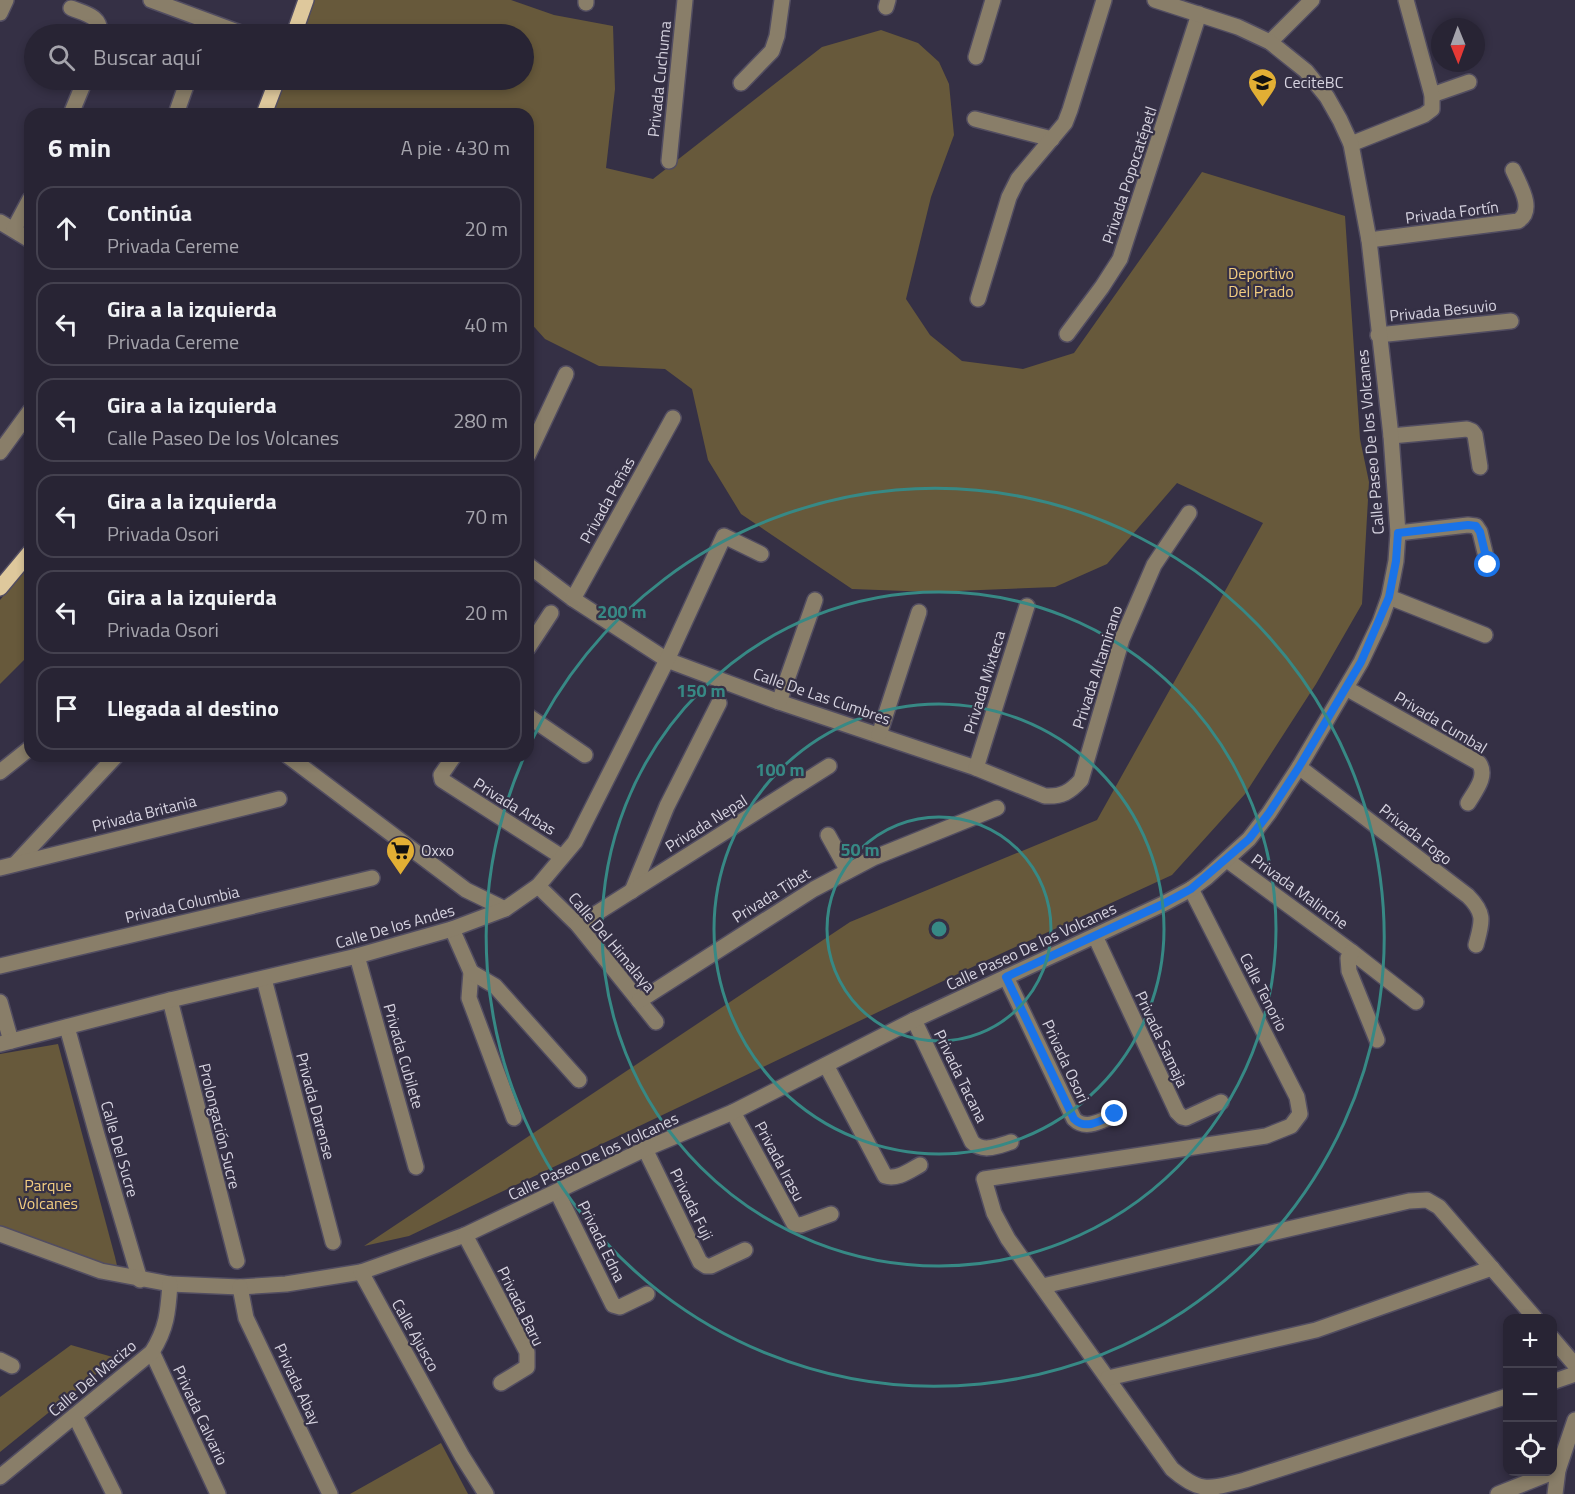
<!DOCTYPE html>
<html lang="es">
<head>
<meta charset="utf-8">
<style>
  body { margin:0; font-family:"Titillium Web",sans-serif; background:#343040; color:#f1f3f6 }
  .controls { position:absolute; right:18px; bottom:18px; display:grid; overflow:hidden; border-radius:12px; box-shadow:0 3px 9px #0003 }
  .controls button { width:54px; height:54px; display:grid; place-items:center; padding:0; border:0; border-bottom:2px solid #44414f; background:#282434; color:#f1f3f6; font:30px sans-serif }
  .compass { position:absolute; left:1431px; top:18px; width:54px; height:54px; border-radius:50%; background:#282434; box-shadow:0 3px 9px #0003; rotate:179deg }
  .stop { position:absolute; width:18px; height:18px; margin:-14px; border:4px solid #1a73e8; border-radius:50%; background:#fff }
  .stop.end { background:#1a73e8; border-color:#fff; box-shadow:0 2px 6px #0008 }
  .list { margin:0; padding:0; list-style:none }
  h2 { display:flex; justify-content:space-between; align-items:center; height:78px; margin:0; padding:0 24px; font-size:26px }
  h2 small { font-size:20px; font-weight:400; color:#a5a4ac }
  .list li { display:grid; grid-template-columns:39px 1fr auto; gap:18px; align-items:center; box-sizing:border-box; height:84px; margin:0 12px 12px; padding:0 12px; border:2px solid #44414f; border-radius:18px }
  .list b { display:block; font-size:22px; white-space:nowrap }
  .list p { margin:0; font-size:20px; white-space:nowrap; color:#a5a4ac }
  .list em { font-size:20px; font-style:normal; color:#a5a4ac }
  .icon { flex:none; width:33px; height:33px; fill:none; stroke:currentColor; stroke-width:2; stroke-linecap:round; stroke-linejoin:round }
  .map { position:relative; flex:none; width:1575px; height:1494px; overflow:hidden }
  .search { position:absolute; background:#282434; box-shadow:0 3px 9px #0003; left:24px; top:24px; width:510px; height:66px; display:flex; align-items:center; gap:15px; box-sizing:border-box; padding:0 21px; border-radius:33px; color:#a5a4ac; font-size:22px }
  .panel { position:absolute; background:#282434; box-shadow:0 3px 9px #0003; left:24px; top:108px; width:510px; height:654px; border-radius:18px }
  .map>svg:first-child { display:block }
  .green { fill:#67593b }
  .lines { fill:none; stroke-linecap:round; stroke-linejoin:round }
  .minor-casing { stroke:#524d61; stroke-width:18 }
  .major-casing { stroke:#524d61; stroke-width:18 }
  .minor { stroke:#897e69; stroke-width:15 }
  .major { stroke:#dec89c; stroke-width:15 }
  .route { stroke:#1a73e8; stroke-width:8 }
  .ring { fill:none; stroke:#378985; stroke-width:3 }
  .labels { text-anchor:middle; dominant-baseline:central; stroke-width:4.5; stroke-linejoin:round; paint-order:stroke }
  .street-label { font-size:16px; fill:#d6d3e0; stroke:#353045 }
  .poi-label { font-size:16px; fill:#d6d3e0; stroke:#353045; text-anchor:start }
  .park-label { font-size:16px; fill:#f3cd81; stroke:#353045 }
  .centre { fill:#378985; stroke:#353045; stroke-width:3 }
  .ring-label { font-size:18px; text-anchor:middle; font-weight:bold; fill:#378985; stroke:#353045; stroke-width:4.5; stroke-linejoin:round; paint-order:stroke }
</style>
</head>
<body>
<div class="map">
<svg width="1575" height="1494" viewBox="0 0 1575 1494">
  <rect width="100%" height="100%" fill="#353045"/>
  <g class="green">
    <polygon points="315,0 511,0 554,15 613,26 615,89 606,168 653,179 822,47 881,30 918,43 939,62 949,84 954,135 931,197 906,299 930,335 962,361 1023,369 1074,353 1202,172 1345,216 1360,439 1369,482 1362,604 1316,684 1245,794 1172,875 985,961 409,1236 364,1246 850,922 1097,820 1263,523 1177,483 1107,564 1055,587 932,592 852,589 741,514 708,460 692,389 665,369 599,366 545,339 528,320 528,114 271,114 284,80 524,80 524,34 302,34"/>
    <polygon points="30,564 30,654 0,684 0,600"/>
    <polygon points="58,1044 115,1257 119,1274 0,1227 0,1054"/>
    <polygon points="71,1345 116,1358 0,1452 0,1397"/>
    <polygon points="441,1443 468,1494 350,1494"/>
  </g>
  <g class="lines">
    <defs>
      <g id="minor">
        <polyline points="151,0 243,34"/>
        <polyline points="586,3 586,0"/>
        <polyline points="886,7 888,0"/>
        <path d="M 71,8 C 86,14 101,16 100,34"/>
        <polyline points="0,13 6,0"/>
        <polyline points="1270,42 1312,0"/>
        <polyline points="976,57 993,0"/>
        <polyline points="741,83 772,51 777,36 782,0"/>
        <polyline points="1432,95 1469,82"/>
        <polyline points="71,114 85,80"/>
        <polyline points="176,114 188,80"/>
        <polyline points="975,119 1052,139"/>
        <polyline points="1351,144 1424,115 1432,109 1432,95 1406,0"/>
        <polyline points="669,161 685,0"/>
        <polyline points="0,222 30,240"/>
        <polyline points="14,229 30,199"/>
        <path d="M 1369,240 L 1518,221 C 1536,210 1519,184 1513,170"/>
        <polyline points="978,299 1009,197 1018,179 1065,123 1070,110 1104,0"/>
        <polyline points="1067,334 1102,287 1120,259 1199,14"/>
        <polyline points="1378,335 1511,321"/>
        <polyline points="1391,436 1467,429 1472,431 1475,435 1480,467"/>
        <polyline points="0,452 30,411"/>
        <polyline points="528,455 566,374"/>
        <polyline points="1398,533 1468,525 1476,526 1480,532 1488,565"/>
        <path d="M 528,565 L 573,599 L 667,660 L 779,702 L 976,768 L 1045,796 C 1062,797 1070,792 1081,780 L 1122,639 L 1154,565 L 1189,513"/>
        <polyline points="1389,597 1485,635"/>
        <polyline points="573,599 673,418"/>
        <polyline points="528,648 551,613"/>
        <path d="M 1346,688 L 1479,763 C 1488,776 1475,791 1468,803"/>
        <polyline points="779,702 815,600"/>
        <polyline points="528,716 585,755"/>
        <polyline points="879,735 919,612"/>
        <polyline points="288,756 466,890 505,909"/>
        <polyline points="454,756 441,775 442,780 562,857"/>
        <path d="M 1299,767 L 1468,896 C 1486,914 1482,922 1476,945"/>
        <polyline points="976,768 1027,606"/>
        <polyline points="0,772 30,748"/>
        <polyline points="828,835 848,871"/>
        <polyline points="1227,860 1352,952 1416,1002"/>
        <polyline points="17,862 116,756"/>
        <polyline points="0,868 279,799"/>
        <polyline points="538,886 578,925 656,1022"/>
        <path d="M 1191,889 L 1297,1097 L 1300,1114 L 1291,1126 L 1266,1136 L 984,1179 L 994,1213 L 1008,1239 L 1172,1469 C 1201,1494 1209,1489 1245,1480 L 1508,1396"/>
        <polyline points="632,891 667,806 719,703"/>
        <polyline points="578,925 829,766"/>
        <polyline points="452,929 471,972 469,998 514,1118"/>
        <polyline points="1095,936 1177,1112 1182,1117 1186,1118 1221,1102"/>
        <polyline points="1352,952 1348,958 1349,971 1377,1040"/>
        <polyline points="357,956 416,1167"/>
        <polyline points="0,966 372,878"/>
        <polyline points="471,972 495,986 579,1080"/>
        <path d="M 1006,977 L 1074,1119 C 1086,1131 1102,1120 1115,1115"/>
        <polyline points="264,979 333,1242"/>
        <polyline points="170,1000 237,1261"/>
        <polyline points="639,1001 814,889 873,858 997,808"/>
        <polyline points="0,1002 11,1041"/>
        <path d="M 914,1020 L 972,1142 C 983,1153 998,1146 1011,1142"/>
        <polyline points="67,1027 97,1135 140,1280"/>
        <polyline points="0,1044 170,1000 357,956 452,929 505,909 538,886 575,842 667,660 724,536 761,554"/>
        <path d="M 826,1065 L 885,1176 C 897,1180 909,1171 920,1165"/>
        <polyline points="733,1112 794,1224 801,1225 831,1214"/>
        <polyline points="645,1149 700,1262 706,1266 711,1266 745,1250"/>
        <polyline points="557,1192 613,1305 620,1307 647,1294"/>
        <polyline points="0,1234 101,1271 170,1284 240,1287 286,1284 361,1272 465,1235 645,1149 733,1112 914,1020 1163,904 1191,889 1206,878 1249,839 1269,813 1299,767 1361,662 1380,622 1389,597 1396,561 1398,533 1391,436 1369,240 1351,144 1340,120 1327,97 1306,71 1270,42 1238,27 1155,0"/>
        <polyline points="465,1235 527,1352 527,1367 501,1383"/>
        <polyline points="361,1272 462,1456 486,1494"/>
        <polyline points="1043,1286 1409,1201 1427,1200 1439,1207 1535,1318"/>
        <polyline points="240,1287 246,1318 330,1494"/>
        <polyline points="1552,1338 1575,1365"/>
        <polyline points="152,1352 218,1494"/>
        <polyline points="0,1360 12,1366"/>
        <polyline points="1108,1378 1316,1330 1492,1268"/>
        <polyline points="1552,1382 1575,1374"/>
        <polyline points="75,1416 114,1494"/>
        <path d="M 0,1477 L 152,1352 C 167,1328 168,1312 170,1284"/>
        <polyline points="1498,1494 1558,1470"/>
        <polyline points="1555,1494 1558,1470 1575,1420"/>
      </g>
      <g id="major">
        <polyline points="294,34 306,0"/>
        <polyline points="264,114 277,80"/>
        <polyline points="0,588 30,552"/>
      </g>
    </defs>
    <use href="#minor" class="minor-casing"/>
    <use href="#major" class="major-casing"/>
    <use href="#minor" class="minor"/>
    <use href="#major" class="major"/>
  </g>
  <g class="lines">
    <path class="route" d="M 1115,1114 C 1102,1120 1086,1131 1074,1119 L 1006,977 L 1163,904 L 1191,889 L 1249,839 L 1269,813 L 1299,767 L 1361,662 L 1389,597 L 1396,561 L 1398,533 L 1468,525 L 1476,526 L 1480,532 L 1488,565"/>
  </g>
  <g class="ring">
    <circle cx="939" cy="929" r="112"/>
    <circle cx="939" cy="929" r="225"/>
    <circle cx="939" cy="929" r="337"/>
    <path d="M529 746A449 449 0 1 1 524 757"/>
  </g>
  <defs>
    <symbol id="school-pin" viewBox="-11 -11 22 30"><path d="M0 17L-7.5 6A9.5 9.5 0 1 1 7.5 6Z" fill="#e2af34" stroke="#353045"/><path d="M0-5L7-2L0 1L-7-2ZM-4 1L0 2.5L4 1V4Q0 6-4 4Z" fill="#111"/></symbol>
    <symbol id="supermarket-pin" viewBox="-11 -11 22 30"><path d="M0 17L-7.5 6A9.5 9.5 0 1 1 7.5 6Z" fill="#e2af34" stroke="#353045"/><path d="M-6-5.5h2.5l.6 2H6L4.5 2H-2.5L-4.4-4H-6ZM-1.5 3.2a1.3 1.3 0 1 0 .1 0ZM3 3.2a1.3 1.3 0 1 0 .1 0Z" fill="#111"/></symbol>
  </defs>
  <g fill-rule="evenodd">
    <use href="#school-pin" x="1246" y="66" width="33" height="45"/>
    <use href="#supermarket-pin" x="384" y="834" width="33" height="45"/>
  </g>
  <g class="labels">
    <g class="street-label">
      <text transform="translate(659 79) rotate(-84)">Privada Cuchuma</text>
      <text transform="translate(1129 175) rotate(-72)">Privada Popocatépetl</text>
      <text transform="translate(1452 212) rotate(-7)">Privada Fortín</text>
      <text transform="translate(1443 310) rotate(-6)">Privada Besuvio</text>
      <text transform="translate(1370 442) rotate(-95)">Calle Paseo De los Volcanes</text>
      <text transform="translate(607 500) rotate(-61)">Privada Peñas</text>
      <text transform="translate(1097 667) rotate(-72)">Privada Altamirano</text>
      <text transform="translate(984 682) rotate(-73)">Privada Mixteca</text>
      <text transform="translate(822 696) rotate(19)">Calle De Las Cumbres</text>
      <text transform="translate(1441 722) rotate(31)">Privada Cumbal</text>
      <text transform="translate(515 806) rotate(32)">Privada Arbas</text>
      <text transform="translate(144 813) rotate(-14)">Privada Britania</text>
      <text transform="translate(706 823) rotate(-32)">Privada Nepal</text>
      <text transform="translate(1416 834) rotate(38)">Privada Fogo</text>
      <text transform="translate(1300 891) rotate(36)">Privada Malinche</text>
      <text transform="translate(771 895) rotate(-32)">Privada Tibet</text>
      <text transform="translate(182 904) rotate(-13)">Privada Columbia</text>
      <text transform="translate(395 926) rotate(-16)">Calle De los Andes</text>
      <text transform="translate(612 942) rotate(50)">Calle Del Himalaya</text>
      <text transform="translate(1031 946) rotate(-25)">Calle Paseo De los Volcanes</text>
      <text transform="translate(1264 992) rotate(63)">Calle Tenorio</text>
      <text transform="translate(1162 1039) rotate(65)">Privada Samaja</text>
      <text transform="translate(404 1056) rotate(74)">Privada Cubilete</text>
      <text transform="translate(1066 1061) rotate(65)">Privada Osori</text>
      <text transform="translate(961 1076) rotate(64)">Privada Tacana</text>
      <text transform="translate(316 1106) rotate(75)">Privada Darense</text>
      <text transform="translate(220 1126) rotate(76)">Prolongación Sucre</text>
      <text transform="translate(120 1149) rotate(74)">Calle Del Sucre</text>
      <text transform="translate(593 1156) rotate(-25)">Calle Paseo De los Volcanes</text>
      <text transform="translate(780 1161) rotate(62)">Privada Irasu</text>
      <text transform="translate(692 1204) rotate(64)">Privada Fuji</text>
      <text transform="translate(602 1241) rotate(64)">Privada Edna</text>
      <text transform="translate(521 1306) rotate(64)">Privada Baru</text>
      <text transform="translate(416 1335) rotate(61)">Calle Ajusco</text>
      <text transform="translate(92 1378) rotate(-40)">Calle Del Macizo</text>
      <text transform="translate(298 1384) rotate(65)">Privada Abay</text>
      <text transform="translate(201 1415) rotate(65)">Privada Calvario</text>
    </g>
    <g class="poi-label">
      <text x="1284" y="82">CeciteBC</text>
      <text x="421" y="850">Oxxo</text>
    </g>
    <g class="park-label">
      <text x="1261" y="273">Deportivo<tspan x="1261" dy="18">Del Prado</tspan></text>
      <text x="48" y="1185">Parque<tspan x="48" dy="18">Volcanes</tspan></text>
    </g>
  </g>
  <circle cx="939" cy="929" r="9" class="centre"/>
  <g class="ring-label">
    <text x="622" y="618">200 m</text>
    <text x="701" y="697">150 m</text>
    <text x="780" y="776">100 m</text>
    <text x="860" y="856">50 m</text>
  </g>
</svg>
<div class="controls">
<button>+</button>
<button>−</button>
<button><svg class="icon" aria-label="locate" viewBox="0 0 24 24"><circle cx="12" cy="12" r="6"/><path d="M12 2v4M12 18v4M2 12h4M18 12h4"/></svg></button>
</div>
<svg class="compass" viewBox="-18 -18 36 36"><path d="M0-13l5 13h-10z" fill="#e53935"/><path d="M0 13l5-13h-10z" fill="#a5a4ac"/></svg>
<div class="stop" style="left:1488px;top:565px"></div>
<div class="stop end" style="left:1115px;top:1114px"></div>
<div class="search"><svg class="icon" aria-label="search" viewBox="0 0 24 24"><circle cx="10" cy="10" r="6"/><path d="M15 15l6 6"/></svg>Buscar aquí</div>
<section class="panel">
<h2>6 min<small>A pie · 430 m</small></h2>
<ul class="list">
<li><svg class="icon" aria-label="ahead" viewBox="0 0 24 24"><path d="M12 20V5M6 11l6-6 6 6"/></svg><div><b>Continúa</b><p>Privada Cereme</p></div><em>20 m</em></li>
<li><svg class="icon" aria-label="left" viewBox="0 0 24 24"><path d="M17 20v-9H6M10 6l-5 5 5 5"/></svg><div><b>Gira a la izquierda</b><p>Privada Cereme</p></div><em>40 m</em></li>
<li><svg class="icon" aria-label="left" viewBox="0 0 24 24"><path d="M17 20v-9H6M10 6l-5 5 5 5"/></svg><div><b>Gira a la izquierda</b><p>Calle Paseo De los Volcanes</p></div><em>280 m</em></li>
<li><svg class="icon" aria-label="left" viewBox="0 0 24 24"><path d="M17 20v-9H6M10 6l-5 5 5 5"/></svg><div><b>Gira a la izquierda</b><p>Privada Osori</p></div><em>70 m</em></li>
<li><svg class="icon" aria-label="left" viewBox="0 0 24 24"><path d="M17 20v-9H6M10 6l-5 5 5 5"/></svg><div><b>Gira a la izquierda</b><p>Privada Osori</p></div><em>20 m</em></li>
<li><svg class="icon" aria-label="arrive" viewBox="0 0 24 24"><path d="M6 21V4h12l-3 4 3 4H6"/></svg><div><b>Llegada al destino</b></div></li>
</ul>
</section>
</div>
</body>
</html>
